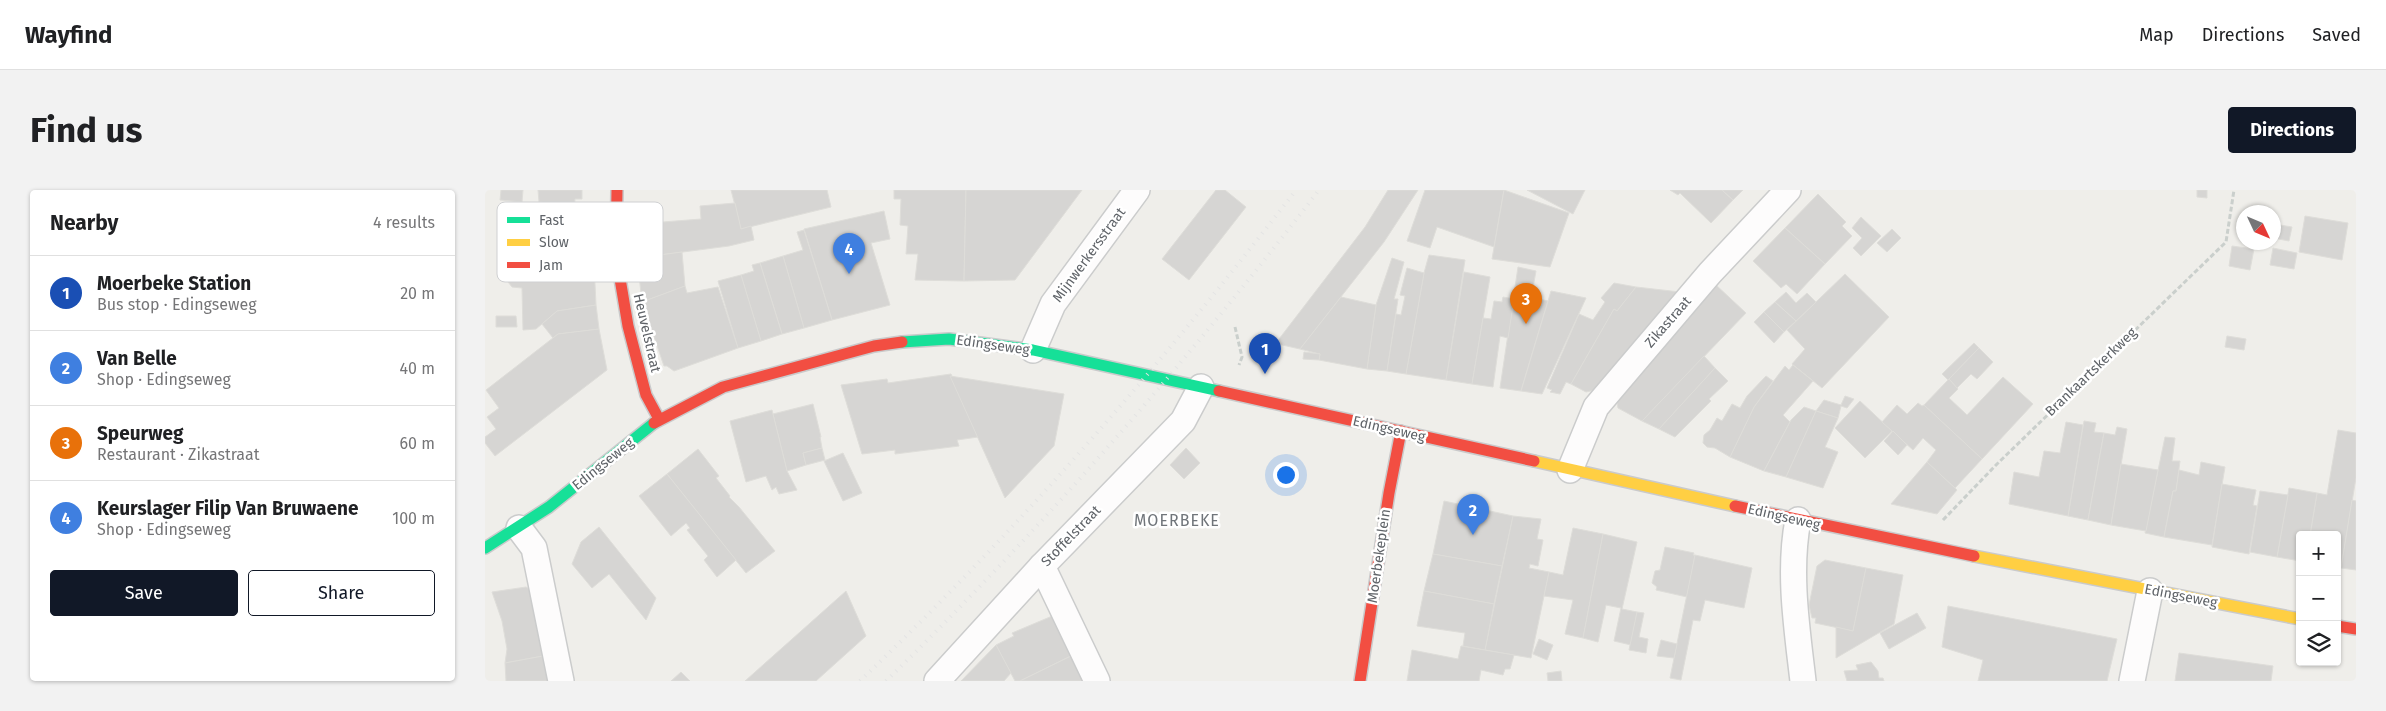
<!DOCTYPE html>
<html lang="en">
<head>
<meta charset="utf-8">
<style>
  body { margin:0; font-family:"Fira Sans",sans-serif; background:#f2f2f2; color:#202124 }
  .controls { position:absolute; right:15px; bottom:15px; display:grid; overflow:hidden; border-radius:5px; box-shadow:0 1px 4px #0004 }
  .controls button { width:45px; height:45px; display:grid; place-items:center; padding:0; border:0; border-bottom:1px solid #e0e0e0; background:#fff; color:#202124; font:25px sans-serif }
  .compass { position:absolute; left:1751px; top:15px; width:45px; height:45px; border-radius:50%; background:#fff; box-shadow:0 1px 4px #0004; rotate:134deg }
  .you { position:absolute; left:800px; top:284px; width:18px; height:18px; margin:-12px; border:4px solid #fff; border-radius:50%; background:#1a73e8; box-shadow:0 0 0 8px #1a73e833 }
  .badge { display:grid; place-items:center; width:32px; height:32px; border-radius:50%; background:#111827; color:#fff; font-size:16px; font-weight:700 }
  .pin { position:absolute; translate:-50% -41px; filter:drop-shadow(0 1px 2px #0008) }
  .pin::after { content:''; position:absolute; top:26px; width:18px; height:15px; background:inherit; clip-path:polygon(0 0,100% 0,50% 100%) }
  .list { margin:0; padding:0; list-style:none }
  h2 { display:flex; justify-content:space-between; align-items:center; height:65px; margin:0; padding:0 20px; font-size:21px }
  h2 small { font-size:16px; font-weight:400; color:#757577 }
  .list li { display:grid; grid-template-columns:32px 1fr auto; gap:15px; align-items:center; box-sizing:border-box; height:75px; padding:0 20px; border-top:1px solid #e0e0e0 }
  .list b { display:block; font-size:19px; white-space:nowrap }
  .list p { margin:0; font-size:16px; white-space:nowrap; color:#757577 }
  .list em { font-size:16px; font-style:normal; color:#757577 }
  .actions { display:flex; gap:10px; padding:15px 20px }
  .actions a { flex:1; padding:11px 0; border:1px solid #111827; border-radius:5px; text-align:center; font-size:18px; color:#111827 }
  .actions .main { background:#111827; color:#fff }
  .icon { flex:none; width:28px; height:28px; fill:none; stroke:currentColor; stroke-width:2; stroke-linecap:round; stroke-linejoin:round }
  .map { position:relative; flex:none; width:1871px; height:491px; overflow:hidden; border-radius:5px }
  header { display:flex; align-items:center; gap:30px; box-sizing:border-box; height:70px; padding:0 25px; background:#fff; border-bottom:1px solid #e0e0e0 }
  header strong { font-size:24px }
  nav { display:flex; gap:28px; margin-inline-start:auto; font-size:18px }
  .intro { display:flex; align-items:center; justify-content:space-between; box-sizing:border-box; height:120px; padding:0 30px }
  h1 { margin:0; font-size:35px }
  .button { padding:12px 22px; border-radius:5px; background:#111827; color:#fff; font-size:18px; font-weight:700 }
  main { display:flex; gap:30px; padding:0 30px }
  aside { flex:1; background:#fff; border-radius:5px; box-shadow:0 1px 4px #0004 }
  .map>svg:first-child { display:block }
  .building { fill:#d6d5d3; stroke:#deddd9 }
  .lines { fill:none; stroke-linecap:round; stroke-linejoin:round }
  .street-casing { stroke:#cbcccc; stroke-width:28 }
  .fast-casing { stroke:#cacacb; stroke-width:14 }
  .slow-casing { stroke:#cacacb; stroke-width:14 }
  .jam-casing { stroke:#cacacb; stroke-width:14 }
  .path { stroke:#cacfcc; stroke-width:3; stroke-dasharray:5 2.5; stroke-linecap:butt }
  .street { stroke:#fdfcfc; stroke-width:25 }
  .fast { stroke:#16e098; stroke-width:11 }
  .slow { stroke:#ffcf43; stroke-width:11 }
  .jam { stroke:#f24e42; stroke-width:11 }
  .rail { stroke:#e4e4e4; stroke-width:4; stroke-dasharray:1 6; stroke-linecap:butt }
  .labels { text-anchor:middle; dominant-baseline:central; stroke-width:5; stroke-linejoin:round; paint-order:stroke }
  .street-label { font-size:14px; fill:#5f6368; stroke:#fff }
  .quarter-label { font-size:16px; letter-spacing:1px; fill:#70757a; stroke:#fff }
  .key { fill:#fff; stroke:#cfd0d2; stroke-width:1 }
  .key-label { font-size:14px; fill:#5f6368 }
</style>
</head>
<body>
<header>
<strong>Wayfind</strong>
<nav><a>Map</a><a>Directions</a><a>Saved</a></nav>
</header>
<div class="intro"><h1>Find us</h1><a class="button">Directions</a></div>
<main>
<aside>
<h2>Nearby<small>4 results</small></h2>
<ul class="list">
<li><span class="badge" style="background:#1a4fb4">1</span><div><b>Moerbeke Station</b><p>Bus stop · Edingseweg</p></div><em>20 m</em></li>
<li><span class="badge" style="background:#3f7fe0">2</span><div><b>Van Belle</b><p>Shop · Edingseweg</p></div><em>40 m</em></li>
<li><span class="badge" style="background:#e8710a">3</span><div><b>Speurweg</b><p>Restaurant · Zikastraat</p></div><em>60 m</em></li>
<li><span class="badge" style="background:#3f7fe0">4</span><div><b>Keurslager Filip Van Bruwaene</b><p>Shop · Edingseweg</p></div><em>100 m</em></li>
</ul>
<div class="actions"><a class="main">Save</a><a>Share</a></div>
</aside>
<div class="map">
<svg width="1871" height="491" viewBox="0 0 1871 491">
  <rect width="100%" height="100%" fill="#efeeea"/>
  <g class="building">
    <polygon points="16,0 38,0 37,12 15,10"/>
    <polygon points="53,0 97,0 97,9 90,9 89,27 64,26 64,13 54,12"/>
    <polygon points="246,0 342,0 346,17 256,39"/>
    <polygon points="409,0 481,0 479,91 430,90 433,64 421,64 423,36 415,35 416,9 409,9"/>
    <polygon points="481,0 597,0 530,90 479,91"/>
    <polygon points="731,0 740,0 761,17 704,90 677,69"/>
    <polygon points="903,0 933,0 899,52 815,159 793,154 794,149 880,37"/>
    <polygon points="940,0 1019,0 1009,57 952,37 945,58 922,51"/>
    <polygon points="1019,0 1084,23 1065,77 1007,69"/>
    <polygon points="1042,0 1100,0 1088,24"/>
    <polygon points="1185,0 1237,0 1248,10 1226,33 1195,3 1193,5"/>
    <polygon points="1237,0 1258,0 1248,10"/>
    <polygon points="1712,0 1722,0 1722,8 1712,7"/>
    <polygon points="1333,4 1361,32 1357,36 1367,46 1340,74 1300,38"/>
    <polygon points="250,13 256,39 266,36 269,50 244,56 152,68 150,45 166,42 165,33 216,29 215,16"/>
    <polygon points="399,21 405,49 386,53 405,115 347,130 319,39"/>
    <polygon points="1820,26 1863,33 1857,70 1814,62"/>
    <polygon points="1376,27 1396,46 1376,66 1368,58 1377,48 1367,38"/>
    <polygon points="1789,34 1807,37 1804,51 1788,48"/>
    <polygon points="1300,38 1340,74 1312,104 1301,94 1296,98 1268,71"/>
    <polygon points="1407,39 1416,48 1402,62 1392,53"/>
    <polygon points="319,40 347,130 319,138 298,66 318,60 312,42"/>
    <polygon points="1747,56 1769,59 1765,80 1744,76"/>
    <polygon points="1788,58 1812,63 1809,79 1785,75"/>
    <polygon points="197,62 200,96 157,112 152,68"/>
    <polygon points="944,65 980,70 961,190 921,184 939,83"/>
    <polygon points="298,66 319,138 297,144 275,73"/>
    <polygon points="907,68 919,72 909,109 913,109 902,181 882,179 891,115"/>
    <polygon points="80,71 87,74 109,74 111,115 72,121 51,139 38,140 37,98 27,97 23,92 23,83 26,78 32,77 68,75"/>
    <polygon points="275,73 297,144 276,151 256,85 269,81 267,75"/>
    <polygon points="1033,77 1051,81 1044,119 1051,119 1054,109 1063,111 1036,201 1015,198"/>
    <polygon points="922,78 939,83 921,184 902,181 911,124 916,125 920,106 915,105"/>
    <polygon points="979,82 1005,87 987,194 961,190"/>
    <polygon points="1360,84 1404,127 1337,198 1307,174 1320,159 1302,140"/>
    <polygon points="256,85 276,151 253,158 233,91"/>
    <polygon points="1129,93 1151,97 1132,121 1129,119 1086,194 1081,192 1075,204 1065,202 1067,200 1062,198 1094,124 1108,130 1120,112 1116,108"/>
    <polygon points="1231,95 1261,123 1157,231 1133,218 1131,206"/>
    <polygon points="200,96 202,103 233,97 253,158 189,181 182,176 179,176 157,112"/>
    <polygon points="1151,97 1195,102 1110,200 1101,202 1086,194 1129,119 1132,121"/>
    <polygon points="1066,101 1101,108 1057,204 1036,201"/>
    <polygon points="1301,102 1311,113 1322,103 1331,112 1311,131 1290,112"/>
    <polygon points="856,107 891,115 882,179 834,170 835,164 815,159"/>
    <polygon points="1018,107 1029,109 1023,148 1015,146 1008,197 987,194 998,128 1006,129 1009,111 1017,112"/>
    <polygon points="1290,112 1311,131 1299,142 1279,122"/>
    <polygon points="111,115 114,139 73,144 68,148 57,134 72,121"/>
    <polygon points="1279,122 1299,142 1289,153 1269,132"/>
    <polygon points="11,126 31,126 32,137 11,137"/>
    <polygon points="114,139 122,180 10,266 0,253 0,247 11,239 2,227 14,218 1,200 73,144"/>
    <polygon points="1742,146 1761,149 1759,160 1740,157"/>
    <polygon points="1489,153 1494,158 1463,190 1457,184"/>
    <polygon points="1494,158 1508,172 1492,189 1486,184 1472,198 1464,189"/>
    <polygon points="819,162 835,164 834,170 818,169"/>
    <polygon points="1219,166 1230,178 1174,239 1157,231"/>
    <polygon points="1308,175 1328,191 1298,225 1305,232 1279,281 1245,267 1269,217 1300,176 1304,180"/>
    <polygon points="1230,178 1243,191 1224,209 1226,211 1190,247 1174,239"/>
    <polygon points="466,184 493,247 472,250 474,256 410,264 410,260 377,264 356,195 402,189 403,193"/>
    <polygon points="465,186 579,204 569,256 520,308"/>
    <polygon points="1281,186 1288,191 1269,217 1245,267 1230,258 1222,257 1218,253 1219,245 1225,240 1232,228 1237,231 1247,214 1255,218 1262,206"/>
    <polygon points="1518,187 1548,214 1497,269 1439,215 1464,189 1473,199 1464,208 1482,225"/>
    <polygon points="1360,206 1369,209 1362,218 1356,216 1353,228 1331,221 1339,210 1356,215"/>
    <polygon points="1375,211 1407,241 1380,268 1350,238"/>
    <polygon points="1433,213 1437,216 1439,215 1497,269 1470,298 1442,272 1451,260 1438,248 1428,260 1397,232 1412,215 1422,224"/>
    <polygon points="328,214 336,247 335,247 337,258 318,263 321,275 302,281 288,224"/>
    <polygon points="1319,217 1331,221 1301,287 1279,281 1306,230"/>
    <polygon points="287,220 302,281 312,300 294,304 291,297 287,300 281,286 261,292 245,231"/>
    <polygon points="1331,221 1353,228 1340,257 1353,262 1338,298 1301,287"/>
    <polygon points="1599,231 1611,233 1609,242 1619,243 1603,330 1583,326"/>
    <polygon points="1581,232 1598,235 1583,326 1524,314 1529,282 1554,287 1559,261 1575,263"/>
    <polygon points="1632,237 1642,239 1626,335 1603,330 1619,243 1630,245"/>
    <polygon points="1853,240 1871,243 1871,288 1856,378 1852,377 1852,345 1825,345 1832,303 1842,305"/>
    <polygon points="1408,241 1422,255 1413,265 1399,251"/>
    <polygon points="1680,247 1690,248 1687,271 1695,271 1691,301 1688,301 1679,347 1660,343"/>
    <polygon points="337,258 340,270 321,275 318,263"/>
    <polygon points="701,258 715,273 699,289 685,275"/>
    <polygon points="213,259 234,286 231,288 245,306 244,307 254,317 290,361 261,383 182,284"/>
    <polygon points="358,263 377,303 358,311 339,271"/>
    <polygon points="1442,272 1472,300 1452,324 1406,314"/>
    <polygon points="1716,272 1740,277 1727,355 1679,347 1688,301 1691,301 1694,280 1714,285"/>
    <polygon points="1636,274 1673,280 1661,341 1626,335"/>
    <polygon points="182,284 251,370 232,387 219,370 223,366 202,340 205,338 201,333 186,346 154,306"/>
    <polygon points="1737,294 1771,300 1768,315 1772,316 1764,364 1727,357"/>
    <polygon points="1804,298 1832,303 1825,345 1815,345 1815,371 1792,367"/>
    <polygon points="1775,301 1803,305 1792,367 1765,362"/>
    <polygon points="1867,310 1871,311 1871,380 1856,378"/>
    <polygon points="959,311 1028,326 1017,376 948,364"/>
    <polygon points="1028,326 1056,329 1052,349 1058,350 1053,376 1045,374 1044,378 1064,382 1046,468 1000,460"/>
    <polygon points="114,337 171,408 161,430 124,384 107,398 87,374 96,352"/>
    <polygon points="1088,338 1118,344 1098,448 1080,444 1088,410 1059,406 1064,382 1078,385"/>
    <polygon points="1118,344 1152,352 1137,419 1152,422 1146,455 1129,451 1136,418 1121,415 1113,452 1098,448"/>
    <polygon points="1180,357 1209,363 1208,365 1210,365 1202,407 1171,400 1172,397 1167,393 1170,381 1175,380"/>
    <polygon points="948,364 1017,376 1009,414 939,401"/>
    <polygon points="1210,365 1267,378 1259,418 1220,410 1215,431 1208,430 1196,490 1185,488"/>
    <polygon points="1340,370 1381,378 1368,441 1330,433 1331,428 1327,428 1324,415 1332,376"/>
    <polygon points="1381,378 1418,385 1409,434 1351,468 1351,437 1368,441"/>
    <polygon points="41,397 46,400 58,466 20,473 22,459 17,431 7,402"/>
    <polygon points="361,401 381,446 331,491 260,491"/>
    <polygon points="939,401 1009,414 1000,460 978,456 980,443 932,436"/>
    <polygon points="1463,416 1632,449 1622,491 1493,491 1498,470 1457,457"/>
    <polygon points="1152,422 1159,423 1154,447 1163,449 1161,463 1144,460"/>
    <polygon points="1432,423 1441,438 1404,459 1395,443"/>
    <polygon points="572,424 592,463 535,491 530,491 511,455 529,446 527,443"/>
    <polygon points="1054,449 1068,455 1062,470 1048,464"/>
    <polygon points="1176,450 1192,454 1189,468 1172,466"/>
    <polygon points="511,455 526,483 519,491 476,491"/>
    <polygon points="976,456 1029,465 1025,479 1020,479 1018,485 996,480 994,491 922,491 927,460 973,469"/>
    <polygon points="592,463 606,491 535,491"/>
    <polygon points="1694,463 1788,476 1786,491 1690,491"/>
    <polygon points="58,466 63,491 21,491 20,473"/>
    <polygon points="1386,472 1393,481 1394,488 1398,488 1399,491 1362,491 1359,481 1373,480 1371,475"/>
    <polygon points="1076,481 1077,491 1063,491 1062,483"/>
    <polygon points="196,482 205,491 186,491"/>
  </g>
  <g class="lines">
    <defs>
      <g id="street">
        <polyline points="548,160 568,114 652,0"/>
        <polyline points="1085,280 1111,217 1225,83 1303,0"/>
        <path d="M 1313,330 C 1303,382 1312,439 1318,491"/>
        <polyline points="34,338 49,358 76,491"/>
        <polyline points="557,376 612,491"/>
        <polyline points="452,491 557,376 698,231 716,197"/>
        <polyline points="1647,491 1665,401"/>
      </g>
      <g id="fast">
        <polyline points="417,152 464,149 548,160 734,201"/>
        <polyline points="0,358 64,317 169,233"/>
      </g>
      <g id="slow">
        <polyline points="1049,271 1250,316"/>
        <polyline points="1489,366 1815,429"/>
      </g>
      <g id="jam">
        <polyline points="132,0 131,65 143,136 161,205 174,229"/>
        <polyline points="734,201 1049,271"/>
        <polyline points="169,233 238,197 389,156 417,152"/>
        <polyline points="1250,316 1489,366"/>
        <polyline points="1852,436 1871,439"/>
        <polyline points="875,491 904,303 916,241"/>
      </g>
    </defs>
    <use href="#street" class="street-casing"/>
    <use href="#fast" class="fast-casing"/>
    <use href="#slow" class="slow-casing"/>
    <use href="#jam" class="jam-casing"/>
    <g class="path">
      <polyline points="750,137 757,167 754,175"/>
      <polyline points="1458,330 1512,274 1741,52 1749,0"/>
    </g>
    <use href="#street" class="street"/>
    <use href="#fast" class="fast"/>
    <use href="#slow" class="slow"/>
    <use href="#jam" class="jam"/>
    <g class="rail">
      <path d="M 375,491 C 533,340 678,173 811,0"/>
      <path d="M 401,491 C 557,339 701,173 834,0"/>
    </g>
  </g>
  <g class="labels">
    <g class="street-label">
      <text transform="translate(604 65) rotate(-54)">Mijnwerkersstraat</text>
      <text transform="translate(1183 132) rotate(-49)">Zikastraat</text>
      <text transform="translate(162 143) rotate(77)">Heuvelstraat</text>
      <text transform="translate(508 155) rotate(8)">Edingseweg</text>
      <text transform="translate(1606 182) rotate(-44)">Brankaartskerkweg</text>
      <text transform="translate(904 239) rotate(13)">Edingseweg</text>
      <text transform="translate(118 274) rotate(-39)">Edingseweg</text>
      <text transform="translate(1299 327) rotate(13)">Edingseweg</text>
      <text transform="translate(586 346) rotate(-46)">Stoffelstraat</text>
      <text transform="translate(894 366) rotate(-82)">Moerbekeplein</text>
      <text transform="translate(1696 406) rotate(11)">Edingseweg</text>
    </g>
    <g class="quarter-label">
      <text x="692" y="330">MOERBEKE</text>
    </g>
  </g>
  <rect x="12" y="12" width="166" height="80" rx="8" class="key"/>
  <rect x="22" y="27" width="23" height="6" fill="#16e098"/>
  <rect x="22" y="49" width="23" height="7" fill="#ffcf43"/>
  <rect x="22" y="72" width="23" height="6" fill="#f24e42"/>
  <g class="key-label">
    <text x="54" y="35">Fast</text>
    <text x="54" y="57">Slow</text>
    <text x="54" y="80">Jam</text>
  </g>
</svg>
<div class="controls">
<button>+</button>
<button>−</button>
<button><svg class="icon" aria-label="layers" viewBox="0 0 24 24"><path d="M12 4l9 5-9 5-9-5zM3 14l9 5 9-5"/></svg></button>
</div>
<svg class="compass" viewBox="-18 -18 36 36"><path d="M0-13l5 13h-10z" fill="#e53935"/><path d="M0 13l5-13h-10z" fill="#757577"/></svg>
<div class="you"></div>
<div class="pin badge" style="left:780px;top:184px;background:#1a4fb4">1</div>
<div class="pin badge" style="left:988px;top:345px;background:#3f7fe0">2</div>
<div class="pin badge" style="left:1041px;top:134px;background:#e8710a">3</div>
<div class="pin badge" style="left:364px;top:84px;background:#3f7fe0">4</div>
</div>
</main>
</body>
</html>
